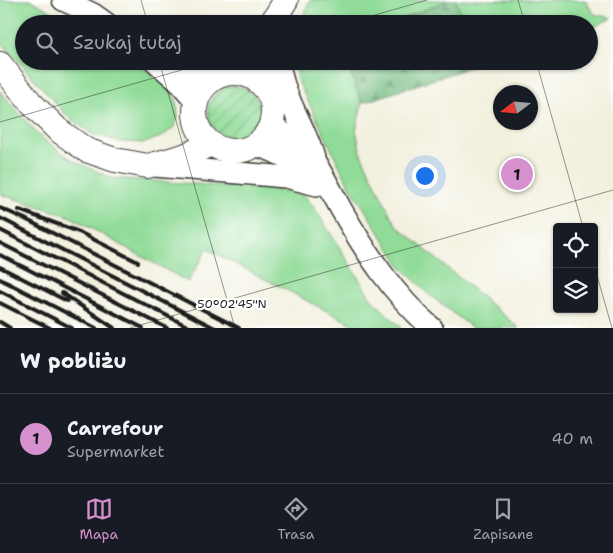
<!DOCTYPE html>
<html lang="pl">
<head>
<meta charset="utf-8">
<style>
  body { margin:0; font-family:"Shantell Sans",sans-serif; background:#242831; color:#f1f3f6 }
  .controls { position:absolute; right:15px; bottom:15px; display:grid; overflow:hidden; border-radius:5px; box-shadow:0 1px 4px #0004 }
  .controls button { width:45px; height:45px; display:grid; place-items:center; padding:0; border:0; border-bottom:1px solid #363941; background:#171b24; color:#f1f3f6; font:25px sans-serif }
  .compass { position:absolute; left:493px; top:85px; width:45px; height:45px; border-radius:50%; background:#171b24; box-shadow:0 1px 4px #0004; rotate:254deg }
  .you { position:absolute; left:424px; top:175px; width:18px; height:18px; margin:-12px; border:4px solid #fff; border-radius:50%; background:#1a73e8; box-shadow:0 0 0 8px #1a73e833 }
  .badge { display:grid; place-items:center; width:32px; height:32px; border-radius:50%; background:#d690ce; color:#111; font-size:16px; font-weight:700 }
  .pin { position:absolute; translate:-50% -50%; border:2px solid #fff; box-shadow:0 1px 5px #0006 }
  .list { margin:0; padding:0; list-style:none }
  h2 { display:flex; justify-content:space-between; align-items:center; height:65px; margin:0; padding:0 20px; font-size:21px }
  h2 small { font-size:16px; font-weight:400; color:#9ea1a6 }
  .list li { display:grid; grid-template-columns:32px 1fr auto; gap:15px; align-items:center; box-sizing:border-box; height:90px; padding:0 20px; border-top:1px solid #363941 }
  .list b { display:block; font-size:19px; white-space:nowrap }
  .list p { margin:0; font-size:16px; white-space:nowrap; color:#9ea1a6 }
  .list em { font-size:16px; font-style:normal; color:#9ea1a6 }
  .icon { flex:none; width:28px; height:28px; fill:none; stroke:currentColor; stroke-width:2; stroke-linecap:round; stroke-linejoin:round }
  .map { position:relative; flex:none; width:613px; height:328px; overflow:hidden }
  .search { position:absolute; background:#171b24; box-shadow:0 1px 4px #0004; left:15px; right:15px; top:15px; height:55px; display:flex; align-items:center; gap:12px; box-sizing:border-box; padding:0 18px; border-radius:28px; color:#9ea1a6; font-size:19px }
  .sheet { height:155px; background:#171b24 }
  nav { display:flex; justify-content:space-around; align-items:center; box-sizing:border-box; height:70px; border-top:1px solid #363941; background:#171b24; font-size:14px; color:#9ea1a6 }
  nav a { display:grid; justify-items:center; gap:2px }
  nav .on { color:#d690ce }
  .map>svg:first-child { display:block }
  .green { fill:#90db97; stroke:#567c5a }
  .forest { fill:url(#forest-firs); stroke:#486c4e }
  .garden { fill:url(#garden-furrows); stroke:#567c5a }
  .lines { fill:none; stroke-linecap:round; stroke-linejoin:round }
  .secondary-casing { stroke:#3c3c39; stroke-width:24 }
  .primary-casing { stroke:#3c3c39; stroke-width:26 }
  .secondary { stroke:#fff; stroke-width:21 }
  .primary { stroke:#fff; stroke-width:24 }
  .rail { stroke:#1c1c1c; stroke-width:4 }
  .ticks { fill:none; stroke:#1c1c1c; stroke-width:1; stroke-opacity:0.45 }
  .ticks-label { font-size:12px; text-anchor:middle; fill:#1c1c1c; stroke:#fff; stroke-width:4.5; stroke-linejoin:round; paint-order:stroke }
</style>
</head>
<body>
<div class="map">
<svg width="613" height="328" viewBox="0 0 613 328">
  <defs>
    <pattern id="forest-firs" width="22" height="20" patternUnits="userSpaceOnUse" patternTransform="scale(1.25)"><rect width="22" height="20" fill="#74bb80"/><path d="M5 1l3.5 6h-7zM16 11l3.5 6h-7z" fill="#5e9768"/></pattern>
    <pattern id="garden-furrows" width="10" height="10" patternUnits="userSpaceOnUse" patternTransform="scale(1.25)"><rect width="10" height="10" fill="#90db97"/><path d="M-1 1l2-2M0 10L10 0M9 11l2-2" fill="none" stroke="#7cbb82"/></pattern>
  </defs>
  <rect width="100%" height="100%" fill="#fff"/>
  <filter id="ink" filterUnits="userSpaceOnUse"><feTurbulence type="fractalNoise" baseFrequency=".02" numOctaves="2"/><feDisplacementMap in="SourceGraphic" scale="10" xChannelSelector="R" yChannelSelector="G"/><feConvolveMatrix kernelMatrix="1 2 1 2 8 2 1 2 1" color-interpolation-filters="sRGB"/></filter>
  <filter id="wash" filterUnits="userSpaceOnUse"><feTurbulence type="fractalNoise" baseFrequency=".0096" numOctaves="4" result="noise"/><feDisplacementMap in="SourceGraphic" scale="20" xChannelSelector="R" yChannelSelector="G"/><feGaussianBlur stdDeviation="1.12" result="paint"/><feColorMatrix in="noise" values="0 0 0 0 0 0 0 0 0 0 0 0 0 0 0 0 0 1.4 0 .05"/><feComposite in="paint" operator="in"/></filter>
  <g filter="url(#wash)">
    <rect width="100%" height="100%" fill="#f2f0de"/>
    <g class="green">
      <polygon points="0,0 31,0 74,24 24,24 24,61 136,61 169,88 176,100 178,118 174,127 163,136 145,143 121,142 92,134 68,117 0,41"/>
      <polygon points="310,0 449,0 389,24 300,24"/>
      <polygon points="455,0 585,0 594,14 612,18 589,29 589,24 466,24"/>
      <polygon points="296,61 346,61 362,103 356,130 361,154 390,214 397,226 519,328 473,328 470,326 427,293 402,268 348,183 297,79"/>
      <polygon points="0,91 39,136 74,161 112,178 291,191 305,196 314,207 373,301 402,328 360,328 207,249 188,282 69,216 0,194"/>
    </g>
    <g class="forest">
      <polygon points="449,0 455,0 466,24 389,24"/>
      <polygon points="346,61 483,61 483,63 362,103"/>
    </g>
    <circle class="garden" cx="234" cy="112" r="26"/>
  </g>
  <g filter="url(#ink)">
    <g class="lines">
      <defs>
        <g id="secondary">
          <polyline points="63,0 93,14 107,24"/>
          <polyline points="155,61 181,84 196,101"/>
          <polyline points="177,61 211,81"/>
          <path d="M 279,61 C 282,96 305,126 314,158"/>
          <path d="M 272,124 C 287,137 305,149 317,166 C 326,179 333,195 341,209 C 365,251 394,296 432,328"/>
          <polyline points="255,145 273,151 295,162 313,180"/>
          <polyline points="155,166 286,177 317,185"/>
        </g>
        <g id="primary">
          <polyline points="271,24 286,0"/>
          <polyline points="0,64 31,103 58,130 86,150 115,160 148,166 184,156 211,144"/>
          <circle cx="234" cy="112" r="39"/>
          <polyline points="263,85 269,61"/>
        </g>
      </defs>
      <use href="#secondary" class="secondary-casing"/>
      <use href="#primary" class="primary-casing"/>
      <use href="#secondary" class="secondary"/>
      <use href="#primary" class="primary"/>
      <g class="rail">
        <polyline points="0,208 25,219 239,328"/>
        <polyline points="19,210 79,232 138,262"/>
        <polyline points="0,218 215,328"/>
        <polyline points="0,230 191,328"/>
        <polyline points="0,243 167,328"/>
        <polyline points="0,255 143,328"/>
        <polyline points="0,267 67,301"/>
        <polyline points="0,279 96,328"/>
        <polyline points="0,291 72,328"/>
        <polyline points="62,293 114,328"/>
        <polyline points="0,303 50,328"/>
        <polyline points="0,322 10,328"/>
      </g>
    </g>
  </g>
  <path class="ticks" d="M 141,0 L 148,24M 518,0 L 525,24M 344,24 L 427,0M 159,61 L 235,328M 536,61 L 583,227M 0,122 L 213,61M 594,265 L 612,328M 130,328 L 613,190"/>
  <g class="ticks-label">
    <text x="232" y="308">50°02'45"N</text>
  </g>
</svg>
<div class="controls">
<button><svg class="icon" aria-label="locate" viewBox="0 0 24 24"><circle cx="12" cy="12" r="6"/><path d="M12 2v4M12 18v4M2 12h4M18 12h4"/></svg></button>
<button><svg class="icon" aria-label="layers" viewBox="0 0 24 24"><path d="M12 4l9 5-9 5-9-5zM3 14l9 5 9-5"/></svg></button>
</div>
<svg class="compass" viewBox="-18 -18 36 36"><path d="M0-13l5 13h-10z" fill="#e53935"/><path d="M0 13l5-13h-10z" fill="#9ea1a6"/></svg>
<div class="you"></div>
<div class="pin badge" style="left:517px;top:174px">1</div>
<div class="search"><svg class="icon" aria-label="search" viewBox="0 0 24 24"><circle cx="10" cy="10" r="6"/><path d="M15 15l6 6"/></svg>Szukaj tutaj</div>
</div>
<section class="sheet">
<h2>W pobliżu<small></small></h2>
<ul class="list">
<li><span class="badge">1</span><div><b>Carrefour</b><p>Supermarket</p></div><em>40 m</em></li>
</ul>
</section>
<nav>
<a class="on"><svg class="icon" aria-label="map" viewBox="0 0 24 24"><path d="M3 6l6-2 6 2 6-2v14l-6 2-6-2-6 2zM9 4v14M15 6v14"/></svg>Mapa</a>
<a><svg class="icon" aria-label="directions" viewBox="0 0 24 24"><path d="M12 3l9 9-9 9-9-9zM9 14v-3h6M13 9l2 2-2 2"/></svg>Trasa</a>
<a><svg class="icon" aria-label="saved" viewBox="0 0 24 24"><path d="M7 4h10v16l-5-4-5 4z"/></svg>Zapisane</a>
</nav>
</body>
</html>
